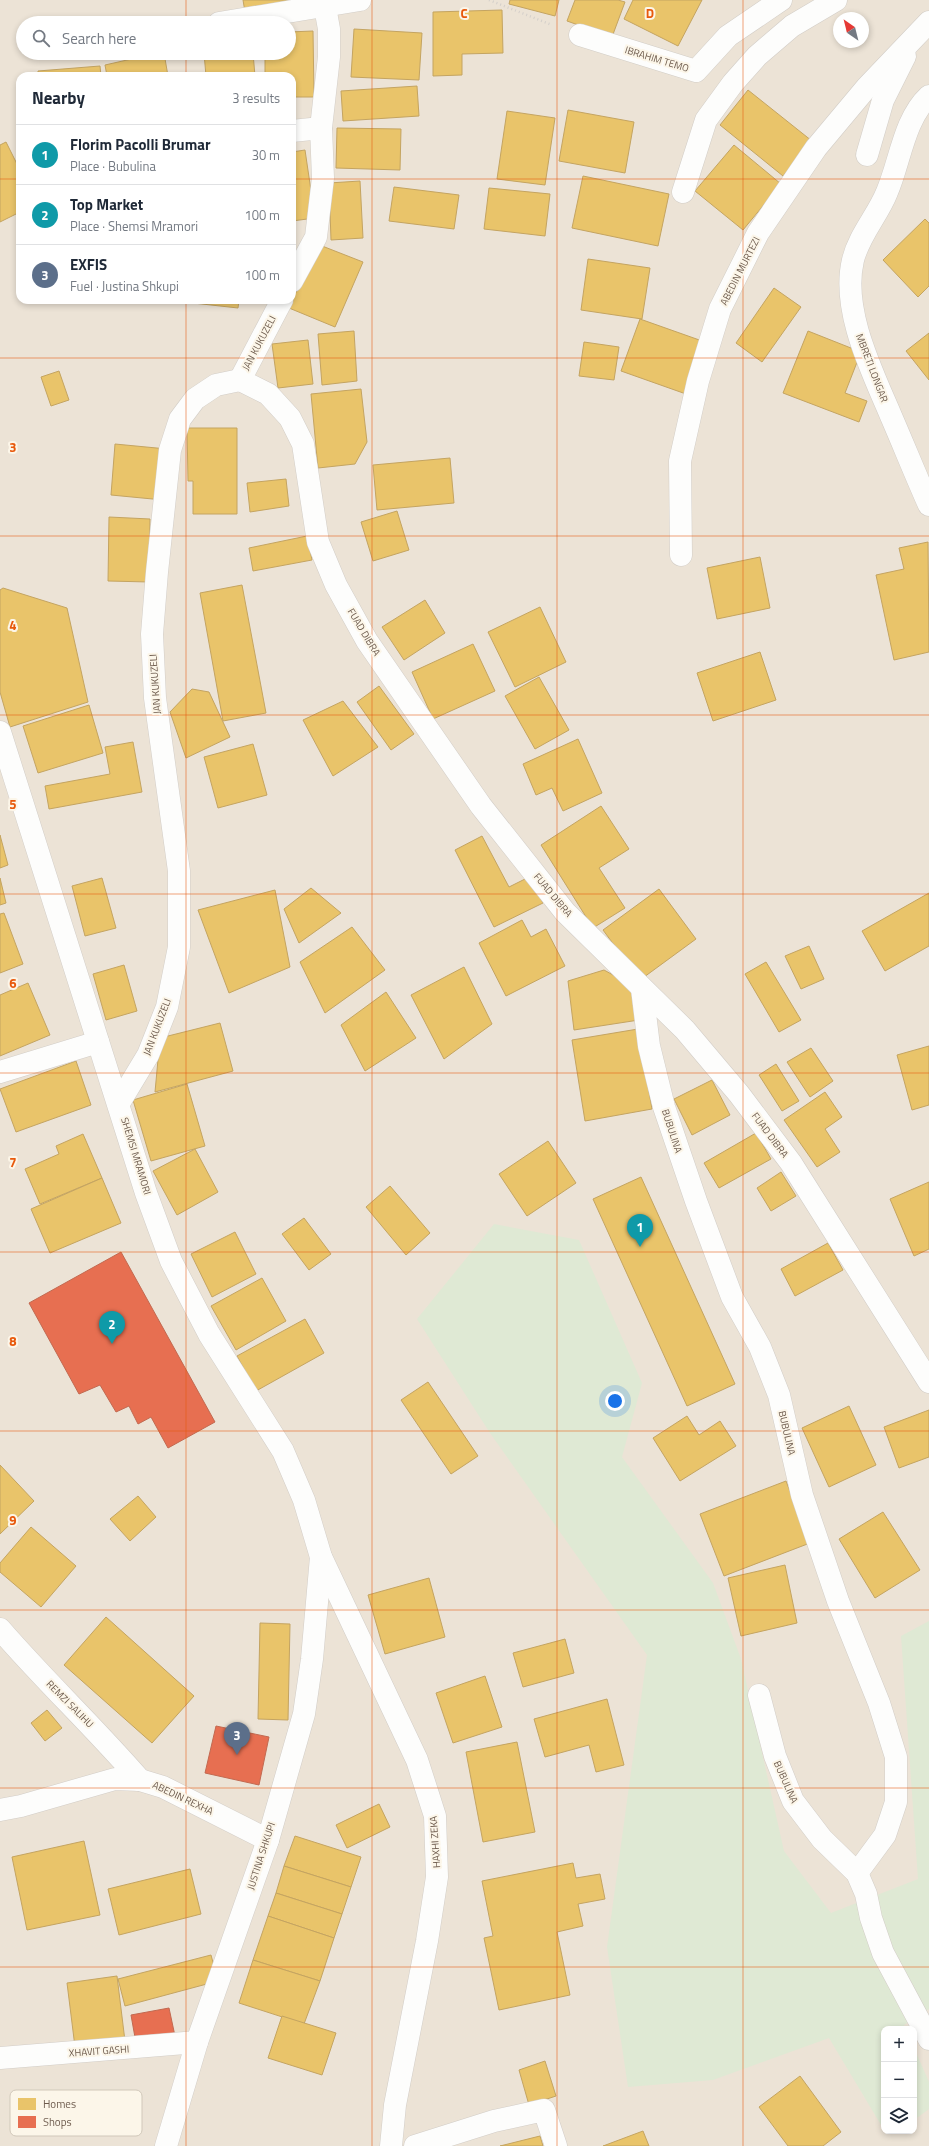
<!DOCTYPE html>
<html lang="en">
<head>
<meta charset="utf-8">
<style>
  body { margin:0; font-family:"Titillium Web",sans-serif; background:#f2f2f3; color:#1f2937 }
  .controls { position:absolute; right:12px; bottom:12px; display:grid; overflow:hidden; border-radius:8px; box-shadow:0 2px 6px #0003 }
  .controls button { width:36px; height:36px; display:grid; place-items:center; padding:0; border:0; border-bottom:1px solid #e0e1e3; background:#fff; color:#1f2937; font:20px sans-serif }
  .compass { position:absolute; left:833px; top:12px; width:36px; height:36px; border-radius:50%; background:#fff; box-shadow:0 2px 6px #0003; rotate:325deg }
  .you { position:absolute; left:615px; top:1401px; width:14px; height:14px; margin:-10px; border:3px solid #fff; border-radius:50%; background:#1a73e8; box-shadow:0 0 0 6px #1a73e833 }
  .badge { display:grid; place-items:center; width:26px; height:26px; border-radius:50%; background:#7c3aed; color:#fff; font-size:13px; font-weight:700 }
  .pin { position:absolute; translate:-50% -33px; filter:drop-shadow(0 1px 2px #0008) }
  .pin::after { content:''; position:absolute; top:21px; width:14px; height:12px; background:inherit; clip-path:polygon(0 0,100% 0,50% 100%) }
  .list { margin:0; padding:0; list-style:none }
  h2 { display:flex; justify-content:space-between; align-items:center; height:52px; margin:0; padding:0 16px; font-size:17px }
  h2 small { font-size:13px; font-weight:400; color:#747a83 }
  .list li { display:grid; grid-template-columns:26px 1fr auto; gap:12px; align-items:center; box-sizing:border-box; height:60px; padding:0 16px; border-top:1px solid #e0e1e3 }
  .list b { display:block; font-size:15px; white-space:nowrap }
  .list p { margin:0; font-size:13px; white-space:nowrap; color:#747a83 }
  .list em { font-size:13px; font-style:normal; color:#747a83 }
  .icon { flex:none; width:22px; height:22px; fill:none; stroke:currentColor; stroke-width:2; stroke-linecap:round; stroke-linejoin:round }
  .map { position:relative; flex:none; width:929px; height:2146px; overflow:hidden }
  .search { position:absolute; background:#fff; box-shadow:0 2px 6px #0003; left:16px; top:16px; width:280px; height:44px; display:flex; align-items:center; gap:10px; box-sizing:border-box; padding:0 14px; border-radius:22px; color:#747a83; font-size:15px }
  .panel { position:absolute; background:#fff; box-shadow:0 2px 6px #0003; left:16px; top:72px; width:280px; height:232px; border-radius:12px }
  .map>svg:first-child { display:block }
  .residential { fill:#ece3d6; fill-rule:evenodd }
  .green { fill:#dfe9d4 }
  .homes { fill:#e9c46a; stroke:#c4a461 }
  .shops { fill:#e76f51; stroke:#c26950 }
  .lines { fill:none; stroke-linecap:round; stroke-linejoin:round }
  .minor-casing { stroke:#d2cdc7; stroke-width:23 }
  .path { stroke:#d4cfca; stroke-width:2.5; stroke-dasharray:1 3; stroke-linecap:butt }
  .minor { stroke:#fdfdfc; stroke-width:22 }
  .grid { fill:none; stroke:#e8590c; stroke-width:1; stroke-opacity:0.55 }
  .labels { text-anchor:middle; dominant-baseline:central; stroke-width:4; stroke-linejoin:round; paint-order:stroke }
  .street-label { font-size:10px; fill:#6d5b4d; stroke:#fcf6e9 }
  .key { fill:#fcf6e9; stroke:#d1c8ba; stroke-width:1 }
  .key-label { font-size:11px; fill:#6d5b4d }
  .grid-label { font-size:13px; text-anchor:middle; font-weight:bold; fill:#e8590c; stroke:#fcf6e9; stroke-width:4; stroke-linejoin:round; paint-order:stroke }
</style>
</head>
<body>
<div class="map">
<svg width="929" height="2146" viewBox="0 0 929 2146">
  <rect width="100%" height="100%" fill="#f3f0e8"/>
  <path class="residential" d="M 0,0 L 929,0 L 929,2146 L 0,2146 ZM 839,18 L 863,18 L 863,42 L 839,42 ZM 23,23 L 289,23 L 289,53 L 23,53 ZM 20,76 L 292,76 L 292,300 L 20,300 ZM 884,2029 L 914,2029 L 914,2131 L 884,2131 Z"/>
  <g class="green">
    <polygon points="494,1224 579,1240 642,1383 622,1457 713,1583 741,1659 784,1851 831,1913 918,1879 901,1636 929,1621 929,2009 904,2025 906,2029 884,2029 884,2130 829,2038 713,2080 628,2087 607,1947 647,1655 490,1433 417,1319"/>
    <polygon points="914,2048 929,2082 929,2109 914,2120"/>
  </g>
  <g class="homes">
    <polygon points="243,0 300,0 245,12"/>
    <polygon points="510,0 559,0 555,16 509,4"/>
    <polygon points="575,0 618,0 625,2 612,37 567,21"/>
    <polygon points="633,0 702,0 678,46 624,19"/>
    <polygon points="502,10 503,53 462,54 462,75 433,76 433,12"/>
    <polygon points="354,29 422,33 419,80 351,77"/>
    <polygon points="313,31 314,97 292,97 292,76 265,76 265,53 289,53 289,32"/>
    <polygon points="158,53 164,53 168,76 107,76 105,65"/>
    <polygon points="204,53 253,53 255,76 206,76"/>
    <polygon points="100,66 101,76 38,76 38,71"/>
    <polygon points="417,86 419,116 343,121 341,91"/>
    <polygon points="748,90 812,141 783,176 720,125"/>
    <polygon points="568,110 634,122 625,173 559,161"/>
    <polygon points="507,111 555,118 545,185 497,179"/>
    <polygon points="337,128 401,129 400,170 336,168"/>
    <polygon points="6,142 20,170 20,212 0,222 0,145"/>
    <polygon points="734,145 781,184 743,230 695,191"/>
    <polygon points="305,150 315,218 292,221 292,152"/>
    <polygon points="583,176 669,194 658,246 572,228"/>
    <polygon points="360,181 363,238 331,240 329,183"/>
    <polygon points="394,187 459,195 454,229 389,221"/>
    <polygon points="489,188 550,194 545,236 484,229"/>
    <polygon points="925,219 929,223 929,286 918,297 883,260"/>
    <polygon points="317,244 363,262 335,327 289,308"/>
    <polygon points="588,259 650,268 642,319 581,310"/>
    <polygon points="774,288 801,307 762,362 736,343"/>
    <polygon points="185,300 239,300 238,308 184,302"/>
    <polygon points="640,319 705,342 686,394 621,371"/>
    <polygon points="354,331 357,381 322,385 318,334"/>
    <polygon points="808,331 861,352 845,393 867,401 859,422 783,393"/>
    <polygon points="929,333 929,380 906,351"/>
    <polygon points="308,340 313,384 278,388 272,344"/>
    <polygon points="584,342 619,347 614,380 579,376"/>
    <polygon points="59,371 69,400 51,406 41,377"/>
    <polygon points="361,389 367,442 355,464 318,468 311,394"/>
    <polygon points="187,428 237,428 237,514 193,514 193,481 188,481"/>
    <polygon points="115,444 167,449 163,500 111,495"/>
    <polygon points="450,458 454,503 377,510 373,465"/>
    <polygon points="286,479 289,506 250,512 247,483"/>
    <polygon points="397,511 409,550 373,561 361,522"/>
    <polygon points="109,517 150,519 149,582 108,581"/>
    <polygon points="307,536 312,560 253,571 249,548"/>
    <polygon points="928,542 929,652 894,660 876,575 904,569 899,548"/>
    <polygon points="760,557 770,608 717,619 707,568"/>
    <polygon points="242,585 266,713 223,721 200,593"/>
    <polygon points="3,588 67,608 88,702 10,727 0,692 0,590"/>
    <polygon points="425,600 445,633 404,660 382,627"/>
    <polygon points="540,607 566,662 515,687 488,632"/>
    <polygon points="473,644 495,691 433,719 412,672"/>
    <polygon points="760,652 776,700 713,721 697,673"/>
    <polygon points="539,677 569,730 535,749 505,696"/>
    <polygon points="379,686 414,734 391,750 357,702"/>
    <polygon points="192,689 209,692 230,737 186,758 170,712"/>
    <polygon points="343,701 378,747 333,776 303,720"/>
    <polygon points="89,705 103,753 38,773 23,726"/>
    <polygon points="578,739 602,793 563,811 552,788 536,795 523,764"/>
    <polygon points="133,742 142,792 49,809 45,786 110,774 105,747"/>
    <polygon points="253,744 267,795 218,808 204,757"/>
    <polygon points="601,806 629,849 599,868 625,908 593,928 541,845"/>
    <polygon points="0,835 8,865 0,868"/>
    <polygon points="482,836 509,887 529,877 543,903 494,927 455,850"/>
    <polygon points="0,878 6,903 0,905"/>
    <polygon points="102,878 116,928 85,936 72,886"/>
    <polygon points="311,888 341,913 299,943 284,909"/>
    <polygon points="659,889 696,939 640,980 603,930"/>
    <polygon points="275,890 290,967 229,993 198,910"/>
    <polygon points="929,893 929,946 885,971 862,931"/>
    <polygon points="4,913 23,964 0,973 0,914"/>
    <polygon points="522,920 531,937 546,929 565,966 506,996 479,943"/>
    <polygon points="352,927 385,970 325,1013 300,962"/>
    <polygon points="809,946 824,979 801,989 785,956"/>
    <polygon points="766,962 801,1020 779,1032 745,974"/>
    <polygon points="124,965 137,1011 106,1020 93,974"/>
    <polygon points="464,967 492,1024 444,1059 411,995"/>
    <polygon points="604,970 633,986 639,1020 574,1030 568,981"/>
    <polygon points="28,983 50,1035 0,1056 0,995"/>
    <polygon points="386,992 416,1038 365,1071 341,1025"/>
    <polygon points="220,1023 233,1071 155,1092 160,1038"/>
    <polygon points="638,1029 652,1109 585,1121 572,1040"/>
    <polygon points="929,1046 929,1105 912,1110 897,1055"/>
    <polygon points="811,1048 833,1081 810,1097 787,1062"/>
    <polygon points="76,1061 91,1105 16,1132 0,1089"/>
    <polygon points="776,1064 799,1101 782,1111 759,1075"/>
    <polygon points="712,1080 730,1115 692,1135 674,1099"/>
    <polygon points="187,1084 205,1146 151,1161 133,1100"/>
    <polygon points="825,1092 842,1117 825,1129 840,1152 817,1167 784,1120"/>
    <polygon points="756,1133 771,1159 719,1188 704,1163"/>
    <polygon points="83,1134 102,1178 40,1204 25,1169 59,1154 56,1146"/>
    <polygon points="548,1141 576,1183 527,1216 499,1174"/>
    <polygon points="195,1149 218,1192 177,1215 153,1171"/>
    <polygon points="781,1172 796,1196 771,1211 757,1188"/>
    <polygon points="641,1177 735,1384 687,1406 593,1199"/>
    <polygon points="102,1178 121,1223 50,1253 31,1209"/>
    <polygon points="929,1182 929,1249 914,1256 890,1199"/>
    <polygon points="390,1186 430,1233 406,1255 366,1207"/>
    <polygon points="304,1218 331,1254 309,1270 282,1234"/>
    <polygon points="235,1232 256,1274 212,1297 191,1254"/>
    <polygon points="828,1243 843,1270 795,1296 781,1269"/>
    <polygon points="262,1278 286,1321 236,1350 211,1306"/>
    <polygon points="305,1319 324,1353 256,1391 237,1356"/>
    <polygon points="428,1382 478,1456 451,1474 401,1400"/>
    <polygon points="849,1406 876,1465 829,1487 802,1428"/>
    <polygon points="929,1410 929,1457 899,1468 884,1427"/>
    <polygon points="687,1416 699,1435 720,1421 736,1446 680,1481 653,1438"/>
    <polygon points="0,1465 34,1501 0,1534"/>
    <polygon points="786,1481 810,1543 724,1576 700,1514"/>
    <polygon points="138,1496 156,1517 130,1541 110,1519"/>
    <polygon points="883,1512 920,1570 875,1598 839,1539"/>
    <polygon points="31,1527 76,1566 41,1607 0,1572 0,1563"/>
    <polygon points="785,1565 797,1623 741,1636 728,1578"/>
    <polygon points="429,1578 445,1637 385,1654 368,1595"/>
    <polygon points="106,1617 194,1696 152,1743 64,1665"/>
    <polygon points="260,1623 290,1624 288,1720 258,1719"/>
    <polygon points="565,1639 574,1673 523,1687 513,1653"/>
    <polygon points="485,1676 502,1727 453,1743 436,1693"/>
    <polygon points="607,1699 624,1765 596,1772 589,1745 545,1757 534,1719"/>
    <polygon points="47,1710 62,1728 45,1741 31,1723"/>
    <polygon points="517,1742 535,1832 483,1842 466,1752"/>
    <polygon points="379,1804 390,1827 347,1848 336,1825"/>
    <polygon points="295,1836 361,1857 351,1887 284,1866"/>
    <polygon points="84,1841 100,1915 27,1930 12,1857"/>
    <polygon points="573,1863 576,1878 600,1874 605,1899 578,1904 583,1926 557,1932 570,1995 499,2010 484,1938 493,1936 482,1881"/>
    <polygon points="284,1866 351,1887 342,1914 276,1893"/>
    <polygon points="190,1869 201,1914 119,1935 108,1889"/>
    <polygon points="276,1893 342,1914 334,1938 268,1916"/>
    <polygon points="268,1916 334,1938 320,1981 253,1960"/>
    <polygon points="211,1955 218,1981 125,2006 118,1979"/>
    <polygon points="253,1960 320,1981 304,2024 239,2003"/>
    <polygon points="117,1976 125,2041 75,2047 67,1983"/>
    <polygon points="282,2016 336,2033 322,2075 268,2058"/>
    <polygon points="545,2061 556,2096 529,2105 519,2070"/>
    <polygon points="800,2076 841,2132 823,2146 788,2146 759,2107"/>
    <polygon points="643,2131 649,2146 603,2146"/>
    <polygon points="540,2136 543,2146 500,2146"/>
  </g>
  <g class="shops">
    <polygon points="121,1252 215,1422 168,1448 151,1417 138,1424 129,1406 116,1412 100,1385 79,1394 29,1303"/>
    <polygon points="216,1726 269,1737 259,1785 205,1773"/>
    <polygon points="169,2008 175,2036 136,2043 131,2015"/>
  </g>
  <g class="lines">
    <defs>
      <g id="minor">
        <polyline points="219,23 360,0"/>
        <polyline points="580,35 696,71 728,36 781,0"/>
        <path d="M 929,96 C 904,119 900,162 887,192 C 878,215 859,235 853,260 C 841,310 872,371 891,416 C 904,446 916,476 929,505"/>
        <polyline points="292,131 321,128"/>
        <polyline points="867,155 883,100 905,56"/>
        <polyline points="683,192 706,120 733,83 757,56 792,26 836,0"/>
        <polyline points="292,281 316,237 323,178 321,128 329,57 329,29 325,7"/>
        <polyline points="240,380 268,394 290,418 303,444 318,542 336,585 367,641 481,806 565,912 685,1030 739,1094 791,1163 929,1382"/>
        <polyline points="240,380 282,300"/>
        <polyline points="681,555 680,461 698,381 720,309 758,233 816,148 867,87 929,22"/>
        <polyline points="0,732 146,1193 171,1261 209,1334 283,1451 304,1500 321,1557 417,1760 435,1816 437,1877 427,1941 395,2105 391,2146"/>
        <polyline points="642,989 649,1046 664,1107 696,1201 732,1297 760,1347 779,1395 802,1495 838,1601 879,1703 896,1757 896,1802 885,1835 857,1873"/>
        <polyline points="0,1072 98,1042"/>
        <polyline points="119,1103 148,1055 167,1007 179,947 179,871 155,698 152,634 157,572 170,450 180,419 195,399 216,385 240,380"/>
        <path d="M 0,1629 C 45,1681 95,1728 140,1780"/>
        <polyline points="759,1695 775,1756 793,1801 822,1839 857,1873 866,1894 871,1918 883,1953 929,2039"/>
        <polyline points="0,1810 21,1806 115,1779 140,1780 163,1787 268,1840"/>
        <polyline points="0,2058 197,2042"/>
        <polyline points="166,2146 197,2042 268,1840 304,1714 312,1659 321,1557"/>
        <polyline points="415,2146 494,2121 544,2110 556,2146"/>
      </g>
    </defs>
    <use href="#minor" class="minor-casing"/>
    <polyline class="path" points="489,0 552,25"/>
    <use href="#minor" class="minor"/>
  </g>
  <path class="grid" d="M 186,0 L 186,23M 372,0 L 372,2146M 557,0 L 557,2146M 743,0 L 743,2146M 186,53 L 186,76M 0,179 L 20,179M 292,179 L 929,179M 186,300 L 186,2146M 0,358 L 929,358M 0,536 L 929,536M 0,715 L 929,715M 0,894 L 929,894M 0,1073 L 929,1073M 0,1252 L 929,1252M 0,1431 L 929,1431M 0,1610 L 929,1610M 0,1788 L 929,1788M 0,1967 L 929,1967"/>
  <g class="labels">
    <g class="street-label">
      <text transform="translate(657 59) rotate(17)">IBRAHIM TEMO</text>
      <text transform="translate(740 271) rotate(-63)">ABEDIN MURTEZI</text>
      <text transform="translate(259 343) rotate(-62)">JAN KUKUZELI</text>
      <text transform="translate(872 368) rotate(69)">MBRETI LONGAR</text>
      <text transform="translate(364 632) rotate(59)">FUAD DIBRA</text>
      <text transform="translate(155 684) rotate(-94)">JAN KUKUZELI</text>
      <text transform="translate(553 895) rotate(50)">FUAD DIBRA</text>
      <text transform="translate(157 1027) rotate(-69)">JAN KUKUZELI</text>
      <text transform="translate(672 1131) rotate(72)">BUBULINA</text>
      <text transform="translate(770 1135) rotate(53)">FUAD DIBRA</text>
      <text transform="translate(136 1156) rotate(73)">SHEMSI MRAMORI</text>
      <text transform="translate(787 1433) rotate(77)">BUBULINA</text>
      <text transform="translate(70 1704) rotate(45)">REMZI SALIHU</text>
      <text transform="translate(786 1782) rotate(66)">BUBULINA</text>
      <text transform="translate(183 1798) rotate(25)">ABEDIN REXHA</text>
      <text transform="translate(435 1842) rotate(-94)">HAXHI ZEKA</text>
      <text transform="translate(261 1856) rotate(-72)">JUSTINA SHKUPI</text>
      <text transform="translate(99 2051) rotate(-4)">XHAVIT GASHI</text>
    </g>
  </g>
  <rect x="10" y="2090" width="132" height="46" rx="6" class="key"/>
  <rect x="18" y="2098" width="18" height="12" fill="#e9c46a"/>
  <rect x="18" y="2116" width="18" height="12" fill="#e76f51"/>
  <g class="key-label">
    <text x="43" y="2108">Homes</text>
    <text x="43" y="2126">Shops</text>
  </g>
  <g class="grid-label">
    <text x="464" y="18">C</text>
    <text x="650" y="18">D</text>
    <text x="13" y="452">3</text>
    <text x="13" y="630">4</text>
    <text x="13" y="809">5</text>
    <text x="13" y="988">6</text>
    <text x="13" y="1167">7</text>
    <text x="13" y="1346">8</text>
    <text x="13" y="1525">9</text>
  </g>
</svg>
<div class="controls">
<button>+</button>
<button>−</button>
<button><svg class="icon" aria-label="layers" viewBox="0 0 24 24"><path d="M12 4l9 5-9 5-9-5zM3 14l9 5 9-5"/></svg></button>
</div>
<svg class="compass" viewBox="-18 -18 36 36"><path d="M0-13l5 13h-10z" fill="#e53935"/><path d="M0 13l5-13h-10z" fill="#747a83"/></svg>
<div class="you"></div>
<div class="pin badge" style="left:640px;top:1247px;background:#0f9aa8">1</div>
<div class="pin badge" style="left:112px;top:1344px;background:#0f9aa8">2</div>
<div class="pin badge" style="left:237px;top:1755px;background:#5c6f8a">3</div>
<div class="search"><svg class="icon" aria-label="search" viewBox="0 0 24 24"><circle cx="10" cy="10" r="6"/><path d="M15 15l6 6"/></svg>Search here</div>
<section class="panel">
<h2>Nearby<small>3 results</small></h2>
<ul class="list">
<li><span class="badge" style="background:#0f9aa8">1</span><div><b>Florim Pacolli Brumar</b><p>Place · Bubulina</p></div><em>30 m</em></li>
<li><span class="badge" style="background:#0f9aa8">2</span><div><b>Top Market</b><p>Place · Shemsi Mramori</p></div><em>100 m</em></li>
<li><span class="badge" style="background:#5c6f8a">3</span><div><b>EXFIS</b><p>Fuel · Justina Shkupi</p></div><em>100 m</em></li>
</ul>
</section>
</div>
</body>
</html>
